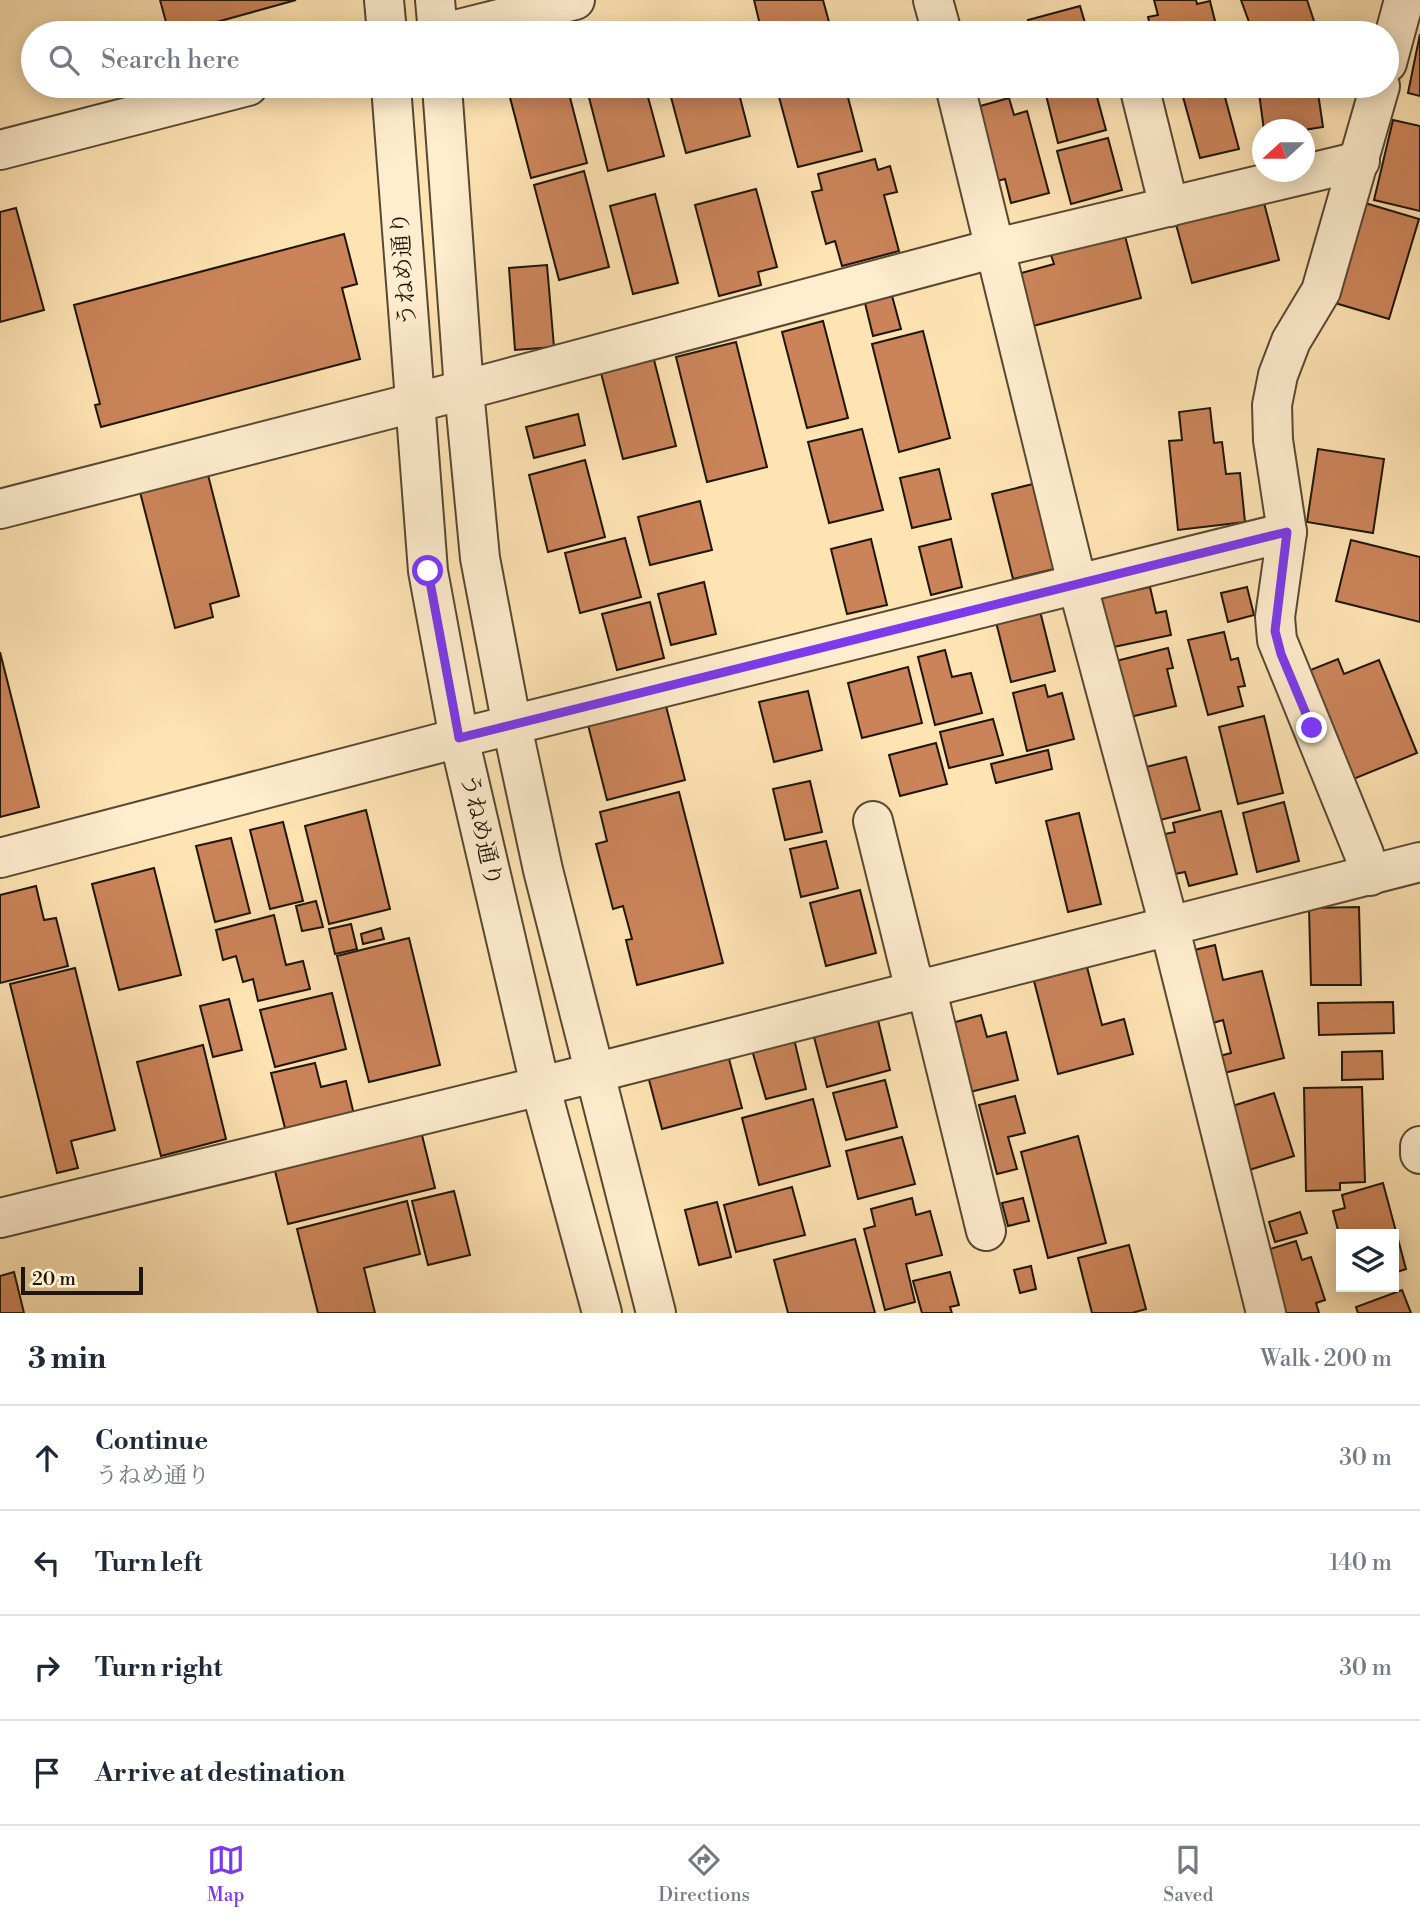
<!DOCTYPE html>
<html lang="en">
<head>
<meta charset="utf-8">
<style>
  body { margin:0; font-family:"Libre Bodoni","Noto Serif JP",serif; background:#f6f6f7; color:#1f2937 }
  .controls { position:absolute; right:21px; bottom:21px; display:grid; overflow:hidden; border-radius:0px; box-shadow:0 4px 18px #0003 }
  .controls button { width:63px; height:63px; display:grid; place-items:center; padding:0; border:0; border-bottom:2px solid #e0e1e3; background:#fff; color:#1f2937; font:35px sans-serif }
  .compass { position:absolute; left:1252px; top:119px; width:63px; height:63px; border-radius:50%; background:#fff; box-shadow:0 4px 18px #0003; rotate:249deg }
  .scale { position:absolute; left:21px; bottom:18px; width:122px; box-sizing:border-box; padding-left:7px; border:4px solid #1f1508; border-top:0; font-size:19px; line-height:24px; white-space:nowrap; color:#1f1508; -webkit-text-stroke:5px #feedce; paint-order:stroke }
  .stop { position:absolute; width:21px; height:21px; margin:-16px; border:5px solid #7c3aed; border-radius:50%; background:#fff }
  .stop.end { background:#7c3aed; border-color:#fff; box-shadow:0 2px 7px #0008 }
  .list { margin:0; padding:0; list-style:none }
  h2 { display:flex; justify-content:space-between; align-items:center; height:91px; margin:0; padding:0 28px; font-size:30px }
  h2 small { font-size:23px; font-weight:400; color:#747a83 }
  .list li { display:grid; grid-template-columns:46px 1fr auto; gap:21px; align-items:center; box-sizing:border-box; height:105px; padding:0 28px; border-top:2px solid #e0e1e3 }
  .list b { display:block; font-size:26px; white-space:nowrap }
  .list p { margin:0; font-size:23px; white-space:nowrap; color:#747a83 }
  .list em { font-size:23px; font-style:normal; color:#747a83 }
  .icon { flex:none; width:38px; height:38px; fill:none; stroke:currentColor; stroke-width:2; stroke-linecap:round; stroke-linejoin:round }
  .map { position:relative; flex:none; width:1420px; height:1313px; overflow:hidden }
  .search { position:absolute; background:#fff; box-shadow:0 4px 18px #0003; left:21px; right:21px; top:21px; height:77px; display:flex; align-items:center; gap:18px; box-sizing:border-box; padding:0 24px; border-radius:38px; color:#747a83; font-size:26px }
  .sheet { height:511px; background:#fff }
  nav { display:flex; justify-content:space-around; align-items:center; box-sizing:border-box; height:98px; border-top:2px solid #e0e1e3; background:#fff; font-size:19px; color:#747a83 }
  nav a { display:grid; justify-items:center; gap:4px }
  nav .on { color:#7c3aed }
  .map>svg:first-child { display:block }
  .building { fill:#cb845a; stroke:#1f1508; stroke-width:2 }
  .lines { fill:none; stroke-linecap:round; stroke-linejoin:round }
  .minor-casing { stroke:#574833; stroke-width:42 }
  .minor { stroke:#feedce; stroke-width:38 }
  .route { stroke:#7c3aed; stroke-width:9 }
  .labels { text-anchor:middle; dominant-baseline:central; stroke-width:5; stroke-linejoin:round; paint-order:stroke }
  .street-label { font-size:23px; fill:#1f1508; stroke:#feedce }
</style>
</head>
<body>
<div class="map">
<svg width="1420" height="1313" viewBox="0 0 1420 1313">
  <rect width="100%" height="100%" fill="#fee3b3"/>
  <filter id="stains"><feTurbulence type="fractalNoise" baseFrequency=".00286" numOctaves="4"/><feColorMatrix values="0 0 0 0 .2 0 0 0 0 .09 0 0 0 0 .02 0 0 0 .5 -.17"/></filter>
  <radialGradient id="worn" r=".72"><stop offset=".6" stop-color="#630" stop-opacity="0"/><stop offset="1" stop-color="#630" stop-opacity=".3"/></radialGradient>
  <g class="building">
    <polygon points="160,0 296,0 177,33 169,33"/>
    <polygon points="754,0 823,0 832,33 762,33"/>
    <polygon points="1154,0 1196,0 1197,4 1210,1 1218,33 1152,33 1148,17 1158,15"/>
    <polygon points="1241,0 1307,0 1316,27 1298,33 1253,33"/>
    <polygon points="1080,6 1088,33 1031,33 1028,20"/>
    <polygon points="1420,34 1420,96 1408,93"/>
    <polygon points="507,86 567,86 587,163 531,178"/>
    <polygon points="586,86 645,86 664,156 608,171"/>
    <polygon points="668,86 737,86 750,136 686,153"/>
    <polygon points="776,86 845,86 862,151 798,167"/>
    <polygon points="1050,86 1094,86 1106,130 1058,143 1044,87"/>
    <polygon points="1222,86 1239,149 1200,158 1183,97"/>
    <polygon points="1258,86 1317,86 1323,127 1304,130 1264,130"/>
    <polygon points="1009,98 1014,115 1027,111 1049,193 1011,203 1005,179 993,182 973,108"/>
    <polygon points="1393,120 1420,126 1420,211 1374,200"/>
    <polygon points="1108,138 1122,190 1071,204 1057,151"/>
    <polygon points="875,159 878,170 890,166 897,192 884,195 899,251 842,266 835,241 826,244 812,192 822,190 818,174"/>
    <polygon points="584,171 609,267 559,280 534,185"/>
    <polygon points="756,189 777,267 758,272 761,285 719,296 695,205"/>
    <polygon points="655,194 678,283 633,294 610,206"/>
    <polygon points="1225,203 1227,213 1264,203 1279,260 1192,283 1174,217"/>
    <polygon points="1365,203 1419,219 1389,319 1335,303"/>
    <polygon points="16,208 44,310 0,322 0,212"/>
    <polygon points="1124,232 1141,298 1029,327 1014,275 1054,264 1050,252"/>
    <polygon points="344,234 357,284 342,288 360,359 101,427 95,405 100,404 74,305"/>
    <polygon points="547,265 554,347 515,350 509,268"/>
    <polygon points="891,292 901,329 873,336 864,299"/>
    <polygon points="823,321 848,418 807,428 782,332"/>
    <polygon points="923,331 950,438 899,452 872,344"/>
    <polygon points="736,342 767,467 707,482 676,357"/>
    <polygon points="653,356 676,446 623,459 600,369"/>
    <polygon points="1210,408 1214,443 1222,442 1226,474 1240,473 1245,522 1178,530 1169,441 1182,440 1179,412"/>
    <polygon points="578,414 585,445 534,458 526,427"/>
    <polygon points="862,429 883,510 829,523 808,442"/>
    <polygon points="1318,449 1384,459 1373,533 1307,522"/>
    <polygon points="585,460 605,537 548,552 529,475"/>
    <polygon points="939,469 951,519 912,528 900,478"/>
    <polygon points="208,475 239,596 210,604 213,617 175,628 140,492"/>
    <polygon points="1033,484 1054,569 1013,579 992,494"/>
    <polygon points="700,501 712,550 650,565 638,517"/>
    <polygon points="625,538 641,597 580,613 565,553"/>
    <polygon points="871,539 887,605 847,614 831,549"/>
    <polygon points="951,539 962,587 931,595 919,547"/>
    <polygon points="1351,540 1420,557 1420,622 1336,601"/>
    <polygon points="704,582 716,634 671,645 658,594"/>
    <polygon points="1150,587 1156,613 1166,611 1171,635 1104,649 1092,589 1118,594"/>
    <polygon points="1247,587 1254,615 1228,622 1221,593"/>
    <polygon points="650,602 664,658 617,670 602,614"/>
    <polygon points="1040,611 1055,671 1011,682 996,622"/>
    <polygon points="1224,632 1231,660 1238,658 1245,686 1238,687 1243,706 1208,715 1188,640"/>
    <polygon points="1168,648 1173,668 1167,669 1176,706 1130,717 1116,661"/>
    <polygon points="945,650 952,677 971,673 982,713 935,725 918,657"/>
    <polygon points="0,652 39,807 0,817"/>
    <polygon points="1338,659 1344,674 1379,660 1417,753 1351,780 1308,671"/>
    <polygon points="908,667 922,723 862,738 848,683"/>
    <polygon points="1045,685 1048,697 1062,693 1074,739 1027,751 1013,693"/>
    <polygon points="808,691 822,750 774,762 759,702"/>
    <polygon points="665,702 685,780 607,800 587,721"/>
    <polygon points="1264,716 1283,793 1238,804 1219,727"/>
    <polygon points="993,719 1003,755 949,768 940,732"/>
    <polygon points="936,743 947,784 900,796 889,755"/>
    <polygon points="1048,750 1052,769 996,783 991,764"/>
    <polygon points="1186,757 1200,810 1156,821 1142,768"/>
    <polygon points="810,781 822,832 785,840 773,789"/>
    <polygon points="679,792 723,963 637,985 626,940 632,939 623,906 613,909 596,844 607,841 600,812"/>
    <polygon points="1284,802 1299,861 1257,872 1243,813"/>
    <polygon points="366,810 390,909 329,924 305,826"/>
    <polygon points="1221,811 1237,874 1189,886 1185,872 1175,874 1165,834 1175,832 1173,823"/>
    <polygon points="1079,813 1101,904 1068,912 1046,821"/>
    <polygon points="283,822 303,901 270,909 250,830"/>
    <polygon points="231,838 250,913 215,922 196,846"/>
    <polygon points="826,841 838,888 801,897 790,849"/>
    <polygon points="154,868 181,975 119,990 92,884"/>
    <polygon points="36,886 44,920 56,918 68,966 0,983 0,895"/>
    <polygon points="860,890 876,953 826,966 810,903"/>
    <polygon points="316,901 323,927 302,931 296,906"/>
    <polygon points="1359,907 1361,985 1311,985 1309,908"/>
    <polygon points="274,915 286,965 303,961 310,989 258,1001 253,979 243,982 236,956 223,960 216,930"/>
    <polygon points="351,924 357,949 335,954 329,929"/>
    <polygon points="381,928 384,939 363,944 361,934"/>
    <polygon points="409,938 440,1065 369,1082 337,956"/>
    <polygon points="1215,945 1223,980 1262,971 1284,1058 1220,1074 1216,1057 1231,1053 1223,1020 1213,1023 1186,952"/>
    <polygon points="1087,967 1102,1025 1124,1019 1133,1054 1058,1074 1034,981"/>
    <polygon points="75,968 115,1130 71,1141 78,1168 57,1173 10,984"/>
    <polygon points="332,993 346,1049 275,1067 260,1010"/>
    <polygon points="229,999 242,1050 213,1057 200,1006"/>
    <polygon points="1393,1002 1394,1033 1319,1035 1318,1003"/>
    <polygon points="981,1015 987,1037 1006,1032 1018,1080 970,1092 952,1023"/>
    <polygon points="878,1020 890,1070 827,1087 814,1037"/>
    <polygon points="794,1039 806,1089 766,1099 752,1050"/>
    <polygon points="203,1045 226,1139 161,1156 137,1062"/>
    <polygon points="1382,1051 1383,1079 1342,1080 1342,1052"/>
    <polygon points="728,1055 742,1108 662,1129 648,1076"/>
    <polygon points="315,1063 321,1087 346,1081 355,1119 287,1136 271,1073"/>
    <polygon points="885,1080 897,1127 846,1140 833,1093"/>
    <polygon points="1362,1087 1365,1182 1340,1183 1340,1190 1306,1191 1304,1088"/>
    <polygon points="1274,1093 1294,1156 1246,1171 1226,1108"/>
    <polygon points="1015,1096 1025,1133 1008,1137 1017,1169 997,1174 979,1105"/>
    <polygon points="813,1099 830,1166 759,1185 742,1118"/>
    <polygon points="421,1131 435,1188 288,1224 274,1167"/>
    <polygon points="1078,1136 1106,1243 1048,1258 1021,1152"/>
    <polygon points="902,1137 915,1184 858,1199 846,1151"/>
    <polygon points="1383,1183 1406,1269 1394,1273 1394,1234 1341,1234 1341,1242 1333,1211 1345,1208 1342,1195"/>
    <polygon points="792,1187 805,1235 736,1252 724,1205"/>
    <polygon points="454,1191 470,1255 428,1265 412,1201"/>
    <polygon points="912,1198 916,1215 930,1211 942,1255 906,1264 915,1302 885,1310 864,1229 875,1226 871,1209"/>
    <polygon points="1023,1198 1029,1221 1008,1226 1002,1203"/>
    <polygon points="407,1201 420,1254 364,1268 375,1313 318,1313 297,1229"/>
    <polygon points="717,1202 731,1257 699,1265 685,1210"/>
    <polygon points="1300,1212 1307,1233 1275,1242 1269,1222"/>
    <polygon points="855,1239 875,1313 788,1313 774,1260"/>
    <polygon points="1296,1241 1302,1260 1311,1257 1325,1300 1316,1303 1319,1313 1279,1313 1267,1250"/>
    <polygon points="1129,1245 1146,1309 1132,1313 1092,1313 1078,1258"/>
    <polygon points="1031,1266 1036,1289 1020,1293 1014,1270"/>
    <polygon points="14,1272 24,1313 0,1313 0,1276"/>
    <polygon points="950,1272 959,1305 950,1307 952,1313 922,1313 913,1281"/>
    <polygon points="1402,1290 1411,1313 1358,1313 1356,1307"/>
  </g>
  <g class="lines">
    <defs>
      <g id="minor">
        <polyline points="384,0 387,33"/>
        <polyline points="435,0 438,33"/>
        <polyline points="933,0 942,33"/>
        <polyline points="443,33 575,0"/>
        <polyline points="1387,63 1404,0"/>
        <polyline points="391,86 428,571 459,738 540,1085 602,1313"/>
        <polyline points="442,86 464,390 480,558 512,726 543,870 656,1313"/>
        <polyline points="955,86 1077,583 1169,925 1266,1313"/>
        <polyline points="1139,86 1169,207"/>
        <polyline points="0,150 248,86"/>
        <polyline points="0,509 464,390 996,248 1360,161"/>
        <polyline points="873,821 911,974 930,1003 986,1231"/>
        <polyline points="0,858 459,738 1287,532"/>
        <polyline points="1370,876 1364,854 1277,640 1275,617 1287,532 1273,440 1272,405 1278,375 1291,341 1321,291 1380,86"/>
        <polyline points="1420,1146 1420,1154"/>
        <polyline points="0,1218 594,1073 1420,862"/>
      </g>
    </defs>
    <use href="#minor" class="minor-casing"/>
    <use href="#minor" class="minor"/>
  </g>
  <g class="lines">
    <polyline class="route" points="428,571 459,738 1287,532 1275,631 1281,654 1312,728"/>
  </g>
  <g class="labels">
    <g class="street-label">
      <text transform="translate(404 269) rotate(-94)">うねめ通り</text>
      <text transform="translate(481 830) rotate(77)">うねめ通り</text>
    </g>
  </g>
  <rect width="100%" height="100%" filter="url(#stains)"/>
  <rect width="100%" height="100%" fill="url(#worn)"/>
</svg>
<div class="controls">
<button><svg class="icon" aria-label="layers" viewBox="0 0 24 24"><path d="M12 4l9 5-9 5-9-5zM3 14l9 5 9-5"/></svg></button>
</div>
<svg class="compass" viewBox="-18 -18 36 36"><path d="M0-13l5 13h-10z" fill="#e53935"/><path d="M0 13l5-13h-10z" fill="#747a83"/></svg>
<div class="scale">20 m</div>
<div class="stop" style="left:428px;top:571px"></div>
<div class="stop end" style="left:1312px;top:728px"></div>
<div class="search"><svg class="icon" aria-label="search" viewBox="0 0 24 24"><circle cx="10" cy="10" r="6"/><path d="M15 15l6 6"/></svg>Search here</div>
</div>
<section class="sheet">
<h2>3 min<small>Walk · 200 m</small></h2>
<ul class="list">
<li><svg class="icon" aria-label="ahead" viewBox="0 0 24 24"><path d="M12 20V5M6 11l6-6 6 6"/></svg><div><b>Continue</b><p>うねめ通り</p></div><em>30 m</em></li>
<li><svg class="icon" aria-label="left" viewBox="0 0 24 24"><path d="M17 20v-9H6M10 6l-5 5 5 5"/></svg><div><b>Turn left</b></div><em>140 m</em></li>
<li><svg class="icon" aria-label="right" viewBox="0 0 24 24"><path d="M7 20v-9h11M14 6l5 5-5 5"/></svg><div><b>Turn right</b></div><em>30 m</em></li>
<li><svg class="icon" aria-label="arrive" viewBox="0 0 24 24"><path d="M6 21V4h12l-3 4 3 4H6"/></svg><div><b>Arrive at destination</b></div></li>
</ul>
</section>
<nav>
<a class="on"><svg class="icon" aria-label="map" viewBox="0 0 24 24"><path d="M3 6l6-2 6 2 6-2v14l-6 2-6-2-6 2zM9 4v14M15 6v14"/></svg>Map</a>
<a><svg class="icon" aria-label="directions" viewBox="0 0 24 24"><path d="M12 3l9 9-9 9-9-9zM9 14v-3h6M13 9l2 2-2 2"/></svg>Directions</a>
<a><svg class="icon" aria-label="saved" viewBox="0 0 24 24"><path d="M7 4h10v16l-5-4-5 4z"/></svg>Saved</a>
</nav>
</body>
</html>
